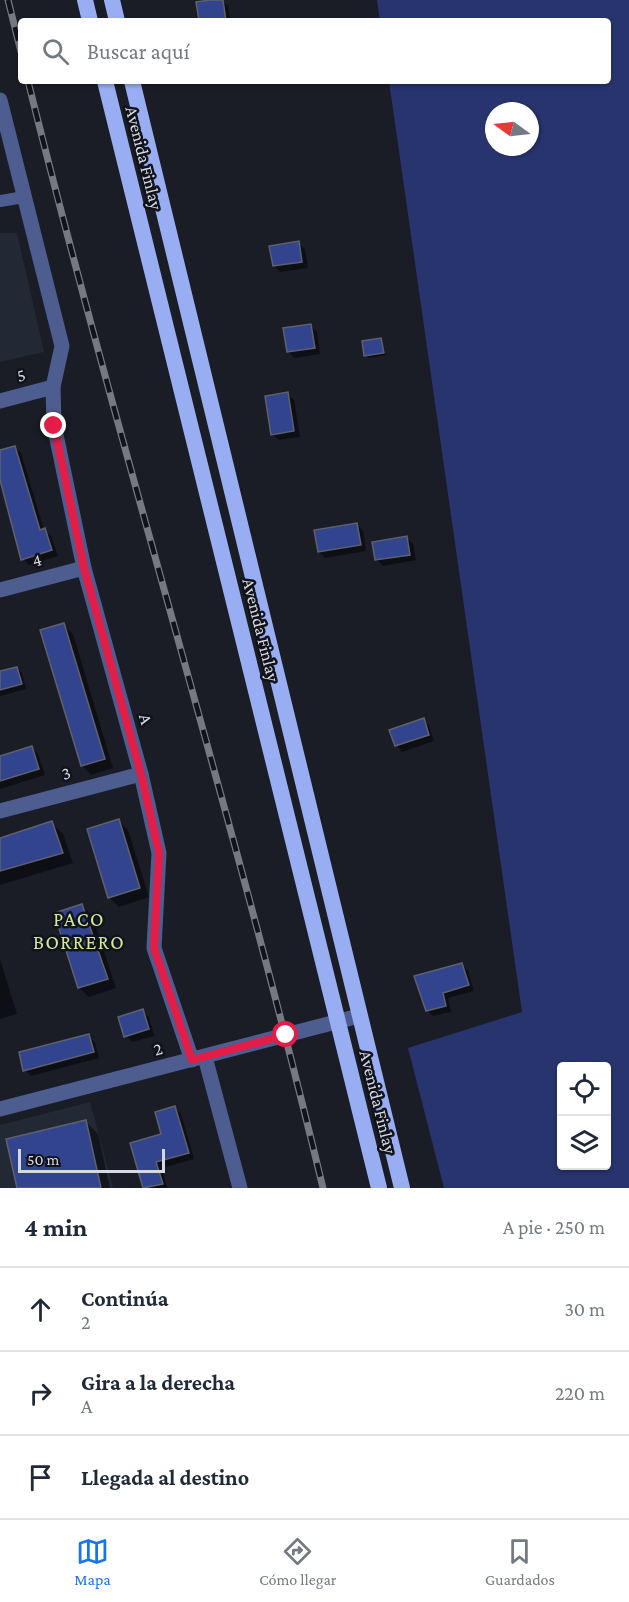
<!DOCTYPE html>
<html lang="es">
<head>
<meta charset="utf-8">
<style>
  body { margin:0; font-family:"Crimson Pro",serif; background:#f2f2f3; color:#1f2937 }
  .controls { position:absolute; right:18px; bottom:18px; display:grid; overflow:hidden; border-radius:6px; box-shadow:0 2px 4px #0004 }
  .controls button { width:54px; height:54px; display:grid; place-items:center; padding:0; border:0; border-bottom:2px solid #e0e1e3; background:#fff; color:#1f2937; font:30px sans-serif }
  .compass { position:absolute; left:485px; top:102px; width:54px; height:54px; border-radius:50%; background:#fff; box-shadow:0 2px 4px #0004; rotate:285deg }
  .scale { position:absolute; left:18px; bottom:15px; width:147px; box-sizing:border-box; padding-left:6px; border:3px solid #d7d9e0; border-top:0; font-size:16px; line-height:21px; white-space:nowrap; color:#d7d9e0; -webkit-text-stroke:4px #11131c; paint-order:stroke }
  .stop { position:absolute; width:18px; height:18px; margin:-14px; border:4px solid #e11d48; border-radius:50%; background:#fff }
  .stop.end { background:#e11d48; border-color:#fff; box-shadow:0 2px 6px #0008 }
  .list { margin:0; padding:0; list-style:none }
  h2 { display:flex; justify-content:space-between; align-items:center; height:78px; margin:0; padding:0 24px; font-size:26px }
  h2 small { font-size:20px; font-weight:400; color:#747a83 }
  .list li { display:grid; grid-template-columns:39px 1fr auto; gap:18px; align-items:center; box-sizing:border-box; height:84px; padding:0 24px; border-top:2px solid #e0e1e3 }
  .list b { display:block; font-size:22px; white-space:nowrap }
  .list p { margin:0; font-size:20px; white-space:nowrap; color:#747a83 }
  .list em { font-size:20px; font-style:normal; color:#747a83 }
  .icon { flex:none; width:33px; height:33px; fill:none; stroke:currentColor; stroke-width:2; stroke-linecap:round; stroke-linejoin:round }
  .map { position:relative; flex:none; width:629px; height:1188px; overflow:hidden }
  .search { position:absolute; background:#fff; box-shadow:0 2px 4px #0004; left:18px; right:18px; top:18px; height:66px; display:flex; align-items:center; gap:15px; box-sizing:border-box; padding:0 21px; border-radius:6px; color:#747a83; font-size:22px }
  .sheet { height:330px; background:#fff }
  nav { display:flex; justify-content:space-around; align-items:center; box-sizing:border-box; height:84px; border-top:2px solid #e0e1e3; background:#fff; font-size:16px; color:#747a83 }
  nav a { display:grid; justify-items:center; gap:3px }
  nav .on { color:#1a73e8 }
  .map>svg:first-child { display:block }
  .built { fill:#232835 }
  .green { fill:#27346e; fill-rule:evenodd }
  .shadow { fill:#0007 }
  .building { fill:#33448f; stroke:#5e616c; stroke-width:1.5 }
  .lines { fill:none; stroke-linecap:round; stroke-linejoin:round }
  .service { stroke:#4e5d8f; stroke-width:12 }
  .minor { stroke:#4e5d8f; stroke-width:15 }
  .trunk { stroke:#99aef2; stroke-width:16 }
  .rail-casing { stroke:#767981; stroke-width:7 }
  .rail { stroke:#11131c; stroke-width:4.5; stroke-dasharray:14; stroke-linecap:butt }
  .route { stroke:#e11d48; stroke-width:8 }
  .labels { text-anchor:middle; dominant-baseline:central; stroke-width:5; stroke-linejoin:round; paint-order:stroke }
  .street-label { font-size:18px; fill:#d7d9e0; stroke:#11131c }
  .neighbourhood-label { font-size:20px; letter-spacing:1.5px; fill:#d4e89d; stroke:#11131c }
</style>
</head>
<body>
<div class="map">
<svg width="629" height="1188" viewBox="0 0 629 1188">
  <rect width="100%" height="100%" fill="#1a1d26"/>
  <g class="built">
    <polygon points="0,233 17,233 44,352 0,362"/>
    <polygon points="90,1102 113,1188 0,1188 0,1125"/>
  </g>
  <path class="green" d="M 377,0 L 629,0 L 629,1188 L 444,1188 L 408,1048 L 522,1012 L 389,81 L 608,81 L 608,21 L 380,21 ZM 494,111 L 530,111 L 530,147 L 494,147 ZM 562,1066 L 606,1066 L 606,1166 L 562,1166 Z"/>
  <g class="shadow">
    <polygon points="219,0 228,5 230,21 201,21"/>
    <polygon points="298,243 305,249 308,268 280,272 274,266"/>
    <polygon points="310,325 317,332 320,354 295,358 288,352"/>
    <polygon points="381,339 386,355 369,358 366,355"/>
    <polygon points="287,394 294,400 300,437 279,440 272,434"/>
    <polygon points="15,447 21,453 44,530 51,536 58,556 29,565 23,559 0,477 0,452"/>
    <polygon points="357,524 363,531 366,551 325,558 319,552"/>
    <polygon points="407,538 413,544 416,560 383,566 377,560"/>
    <polygon points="63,625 73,634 113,768 91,775 82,765"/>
    <polygon points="17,668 22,673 26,689 0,696 0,673"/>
    <polygon points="423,720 429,726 434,741 402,752 396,745"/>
    <polygon points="32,747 38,754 45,775 0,789 0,757"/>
    <polygon points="119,821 128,830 149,897 119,907 109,897"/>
    <polygon points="51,823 63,834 73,863 0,885 0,839"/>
    <polygon points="82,906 92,915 116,988 89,997 79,988 56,914"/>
    <polygon points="0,959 17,1014 0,1019"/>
    <polygon points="462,965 468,971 474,991 448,998 451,1012 433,1016 427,1010"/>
    <polygon points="142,1011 149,1017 154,1036 132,1042 126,1036"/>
    <polygon points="89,1036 95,1042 99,1058 31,1076 25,1070"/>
    <polygon points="175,1108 181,1114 194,1159 162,1168 167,1188 145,1188 131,1144 163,1135"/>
    <polygon points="86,1122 98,1134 110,1188 19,1188"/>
  </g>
  <g class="building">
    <polygon points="210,0 223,0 226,21 199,21 196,2"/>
    <polygon points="299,241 302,262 273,266 269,246"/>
    <polygon points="311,324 315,348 287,352 283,328"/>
    <polygon points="381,338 384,353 364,356 362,341"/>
    <polygon points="288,392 294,431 271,435 265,396"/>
    <polygon points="15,446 40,530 45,528 52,550 21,560 0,480 0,450"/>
    <polygon points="357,523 361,545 318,552 314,530"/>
    <polygon points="407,536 410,555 375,560 372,542"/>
    <polygon points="64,623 105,759 81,766 40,630"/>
    <polygon points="17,667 22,684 0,690 0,671"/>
    <polygon points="424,718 429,735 395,746 389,730"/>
    <polygon points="32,746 39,769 0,781 0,756"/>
    <polygon points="119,819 140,888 108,898 87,829"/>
    <polygon points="52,821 63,853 0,871 0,838"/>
    <polygon points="82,904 108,979 78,988 54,913"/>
    <polygon points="462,963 469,985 443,993 446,1006 426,1011 414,976"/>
    <polygon points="143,1009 149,1029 124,1037 118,1017"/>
    <polygon points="89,1034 94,1052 23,1071 19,1052"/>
    <polygon points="175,1106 189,1153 156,1162 163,1184 143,1188 130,1143 161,1134 155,1112"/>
    <polygon points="86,1120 101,1188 17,1188 6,1139"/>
  </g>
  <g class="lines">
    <polyline class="service" points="0,201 24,197"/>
    <g class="minor">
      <polyline points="0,100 62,346 53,387 54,425 84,568 141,774 159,853 154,948 192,1060"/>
      <polyline points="0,401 53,387"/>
      <polyline points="0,590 84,568"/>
      <polyline points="0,811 141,774"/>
      <polyline points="205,1057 240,1188"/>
      <polyline points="0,1109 359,1016"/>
    </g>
    <g class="trunk">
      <polyline points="85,0 90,21"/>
      <polyline points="112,0 117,21"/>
      <polyline points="105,81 379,1188"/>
      <polyline points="132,81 402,1188"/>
    </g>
    <defs>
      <g id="rail">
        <polyline points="8,0 21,52"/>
        <path d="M 28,81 C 120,452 234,817 323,1188"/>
      </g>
    </defs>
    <use href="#rail" class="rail-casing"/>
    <use href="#rail" class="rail"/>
  </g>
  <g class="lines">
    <polyline class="route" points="54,426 84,568 141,774 159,853 154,948 192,1060 286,1035"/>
  </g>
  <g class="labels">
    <g class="street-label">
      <text transform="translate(144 158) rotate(76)">Avenida Finlay</text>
      <text transform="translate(21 375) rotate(-15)">5</text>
      <text transform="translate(37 560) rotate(-15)">4</text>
      <text transform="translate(261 630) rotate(76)">Avenida Finlay</text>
      <text transform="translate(146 719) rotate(74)">A</text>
      <text transform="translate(66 773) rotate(-15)">3</text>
      <text transform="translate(158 1049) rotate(-14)">2</text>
      <text transform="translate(378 1102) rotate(76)">Avenida Finlay</text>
    </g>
    <g class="neighbourhood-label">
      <text x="79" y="919">PACO<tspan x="79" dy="23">BORRERO</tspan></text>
    </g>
  </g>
</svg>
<div class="controls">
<button><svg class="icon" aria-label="locate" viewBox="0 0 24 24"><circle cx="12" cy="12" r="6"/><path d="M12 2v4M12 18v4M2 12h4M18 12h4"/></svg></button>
<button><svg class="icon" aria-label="layers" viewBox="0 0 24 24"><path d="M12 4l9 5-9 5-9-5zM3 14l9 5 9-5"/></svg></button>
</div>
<svg class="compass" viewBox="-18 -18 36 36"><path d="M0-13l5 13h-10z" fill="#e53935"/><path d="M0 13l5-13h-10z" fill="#747a83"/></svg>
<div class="scale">50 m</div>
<div class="stop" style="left:286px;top:1035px"></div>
<div class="stop end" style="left:54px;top:426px"></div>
<div class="search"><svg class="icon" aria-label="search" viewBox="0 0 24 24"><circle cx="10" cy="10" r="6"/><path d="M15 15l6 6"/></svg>Buscar aquí</div>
</div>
<section class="sheet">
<h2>4 min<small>A pie · 250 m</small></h2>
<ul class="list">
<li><svg class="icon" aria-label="ahead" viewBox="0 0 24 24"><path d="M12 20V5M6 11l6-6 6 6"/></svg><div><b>Continúa</b><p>2</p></div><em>30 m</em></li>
<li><svg class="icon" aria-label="right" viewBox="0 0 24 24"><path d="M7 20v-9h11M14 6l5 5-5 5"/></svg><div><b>Gira a la derecha</b><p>A</p></div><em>220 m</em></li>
<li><svg class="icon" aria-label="arrive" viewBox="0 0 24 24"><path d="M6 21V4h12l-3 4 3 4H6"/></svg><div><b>Llegada al destino</b></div></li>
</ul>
</section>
<nav>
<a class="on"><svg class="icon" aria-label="map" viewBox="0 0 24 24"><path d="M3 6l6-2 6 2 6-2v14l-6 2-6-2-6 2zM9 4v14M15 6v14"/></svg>Mapa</a>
<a><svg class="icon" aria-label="directions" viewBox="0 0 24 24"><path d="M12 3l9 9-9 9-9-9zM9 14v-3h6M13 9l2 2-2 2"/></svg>Cómo llegar</a>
<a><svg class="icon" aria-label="saved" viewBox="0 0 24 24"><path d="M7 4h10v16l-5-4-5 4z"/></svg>Guardados</a>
</nav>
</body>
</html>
